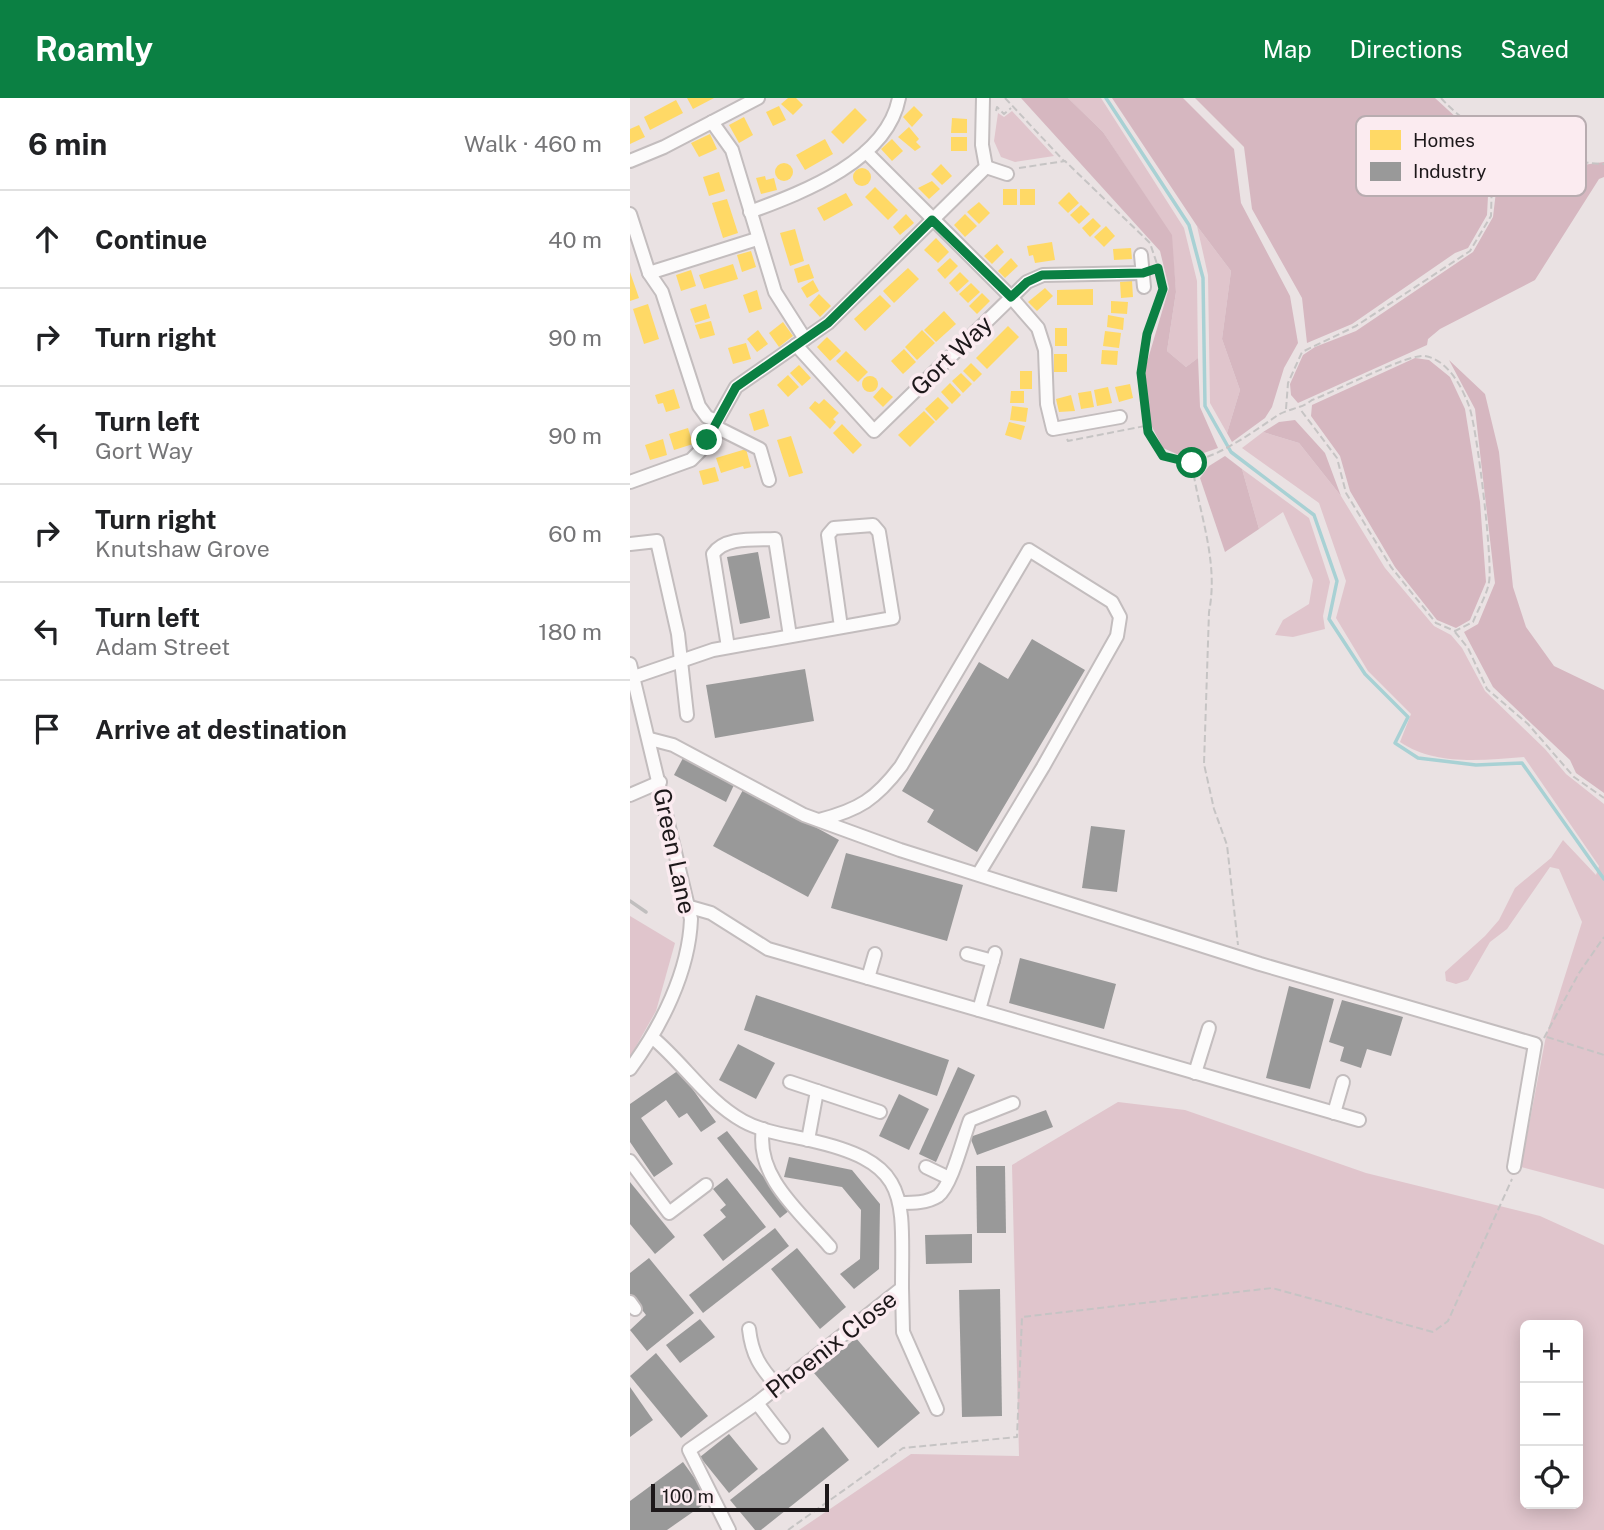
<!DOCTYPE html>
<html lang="en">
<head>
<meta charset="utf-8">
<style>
  body { margin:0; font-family:"Public Sans",sans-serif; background:#f2f2f2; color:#202124 }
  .controls { position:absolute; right:21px; bottom:21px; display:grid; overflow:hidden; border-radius:10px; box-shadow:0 4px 18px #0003 }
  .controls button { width:63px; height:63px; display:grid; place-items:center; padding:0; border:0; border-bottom:2px solid #e0e0e0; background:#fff; color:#202124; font:35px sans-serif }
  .scale { position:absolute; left:21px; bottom:18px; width:178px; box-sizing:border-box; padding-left:7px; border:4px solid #1d181a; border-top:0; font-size:19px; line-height:24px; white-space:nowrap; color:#1d181a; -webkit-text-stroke:5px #fbebf0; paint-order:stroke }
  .stop { position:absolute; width:21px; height:21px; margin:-16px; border:5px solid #0b8043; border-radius:50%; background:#fff }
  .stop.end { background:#0b8043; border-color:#fff; box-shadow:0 2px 7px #0008 }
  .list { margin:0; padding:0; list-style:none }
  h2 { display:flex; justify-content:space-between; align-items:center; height:91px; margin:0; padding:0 28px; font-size:30px }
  h2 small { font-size:23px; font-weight:400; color:#757577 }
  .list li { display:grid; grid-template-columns:46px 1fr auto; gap:21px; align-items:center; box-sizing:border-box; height:98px; padding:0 28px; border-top:2px solid #e0e0e0 }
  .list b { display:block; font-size:26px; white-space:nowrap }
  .list p { margin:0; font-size:23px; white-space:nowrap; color:#757577 }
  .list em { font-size:23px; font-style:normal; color:#757577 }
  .icon { flex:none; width:38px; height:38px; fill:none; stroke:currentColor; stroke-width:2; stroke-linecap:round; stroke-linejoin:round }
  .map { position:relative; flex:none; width:974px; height:1432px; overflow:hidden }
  header { display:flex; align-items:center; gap:42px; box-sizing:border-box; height:98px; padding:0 35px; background:#0b8043; color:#fff }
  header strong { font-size:33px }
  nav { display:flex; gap:38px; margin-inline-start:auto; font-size:24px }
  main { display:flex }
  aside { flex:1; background:#fff }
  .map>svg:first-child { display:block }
  .green { fill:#e0c5cc; fill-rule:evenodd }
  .forest { fill:#d6b7c0 }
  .homes { fill:#ffd966 }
  .industry { fill:#999 }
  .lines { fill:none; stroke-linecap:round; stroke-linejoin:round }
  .stream { stroke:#a8d1d4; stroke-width:3.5 }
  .minor-casing { stroke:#c3bdbe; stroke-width:16 }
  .path { stroke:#c6c4c4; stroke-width:2; stroke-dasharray:7 3.5; stroke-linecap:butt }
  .minor { stroke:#fcfbfb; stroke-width:12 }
  .rail { stroke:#c0bebe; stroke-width:3.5 }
  .route { stroke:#0b8043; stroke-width:9 }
  .labels { text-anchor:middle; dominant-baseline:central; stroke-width:7; stroke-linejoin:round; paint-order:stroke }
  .street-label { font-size:24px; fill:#1d181a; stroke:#fbebf0 }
  .key { fill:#fbebf0; stroke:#b8acb0; stroke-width:2 }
  .key-label { font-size:19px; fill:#1d181a }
</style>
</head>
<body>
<header>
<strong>Roamly</strong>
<nav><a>Map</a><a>Directions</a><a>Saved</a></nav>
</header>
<main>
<aside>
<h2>6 min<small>Walk · 460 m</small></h2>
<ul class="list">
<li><svg class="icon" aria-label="ahead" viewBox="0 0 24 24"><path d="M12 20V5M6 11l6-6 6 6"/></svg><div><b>Continue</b></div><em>40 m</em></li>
<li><svg class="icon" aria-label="right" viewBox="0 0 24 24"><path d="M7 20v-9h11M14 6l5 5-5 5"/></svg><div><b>Turn right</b></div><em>90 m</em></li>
<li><svg class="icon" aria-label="left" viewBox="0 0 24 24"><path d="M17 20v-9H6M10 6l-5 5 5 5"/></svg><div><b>Turn left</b><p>Gort Way</p></div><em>90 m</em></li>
<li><svg class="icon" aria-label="right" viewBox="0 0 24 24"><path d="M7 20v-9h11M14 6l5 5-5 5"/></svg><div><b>Turn right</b><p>Knutshaw Grove</p></div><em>60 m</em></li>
<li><svg class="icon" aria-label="left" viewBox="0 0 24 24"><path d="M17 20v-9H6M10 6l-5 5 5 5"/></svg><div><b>Turn left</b><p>Adam Street</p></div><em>180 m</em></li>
<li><svg class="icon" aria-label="arrive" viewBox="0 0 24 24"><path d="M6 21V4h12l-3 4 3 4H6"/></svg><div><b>Arrive at destination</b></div></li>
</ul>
</aside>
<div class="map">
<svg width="974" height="1432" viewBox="0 0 974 1432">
  <rect width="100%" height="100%" fill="#eae2e3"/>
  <g class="green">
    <polygon points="438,0 471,0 554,130 567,183 568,260 556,269 537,253 546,194 541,137 473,34"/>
    <polygon points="382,13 424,58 385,64 371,59 364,43 368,15 374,19"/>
    <polygon points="567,128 601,173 592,241 610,292 597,335 580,305 578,177"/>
    <path d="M 633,334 L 669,345 L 711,398 L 755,470 L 804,528 L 821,537 L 832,550 L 855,593 L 915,651 L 936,676 L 974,706 L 974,1091 L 891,1069 L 916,938 L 952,824 L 929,771 L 920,769 L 877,831 L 860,844 L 838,882 L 826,886 L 816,883 L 815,874 L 855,838 L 869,822 L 885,790 L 921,760 L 933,742 L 966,777 L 969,768 L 894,659 C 853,662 805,668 770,644 L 781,616 L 738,573 L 706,520 L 716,483 L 689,405 L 612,350 Z"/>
    <polygon points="612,371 679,420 700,484 693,518 695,531 663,539 645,537 653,522 679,506 683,482 653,414 629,431"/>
    <polygon points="0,818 45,845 26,913 0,959"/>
    <path d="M 488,1004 L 555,1012 L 736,1075 L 910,1118 L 974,1147 L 974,1432 L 169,1432 L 281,1356 L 389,1358 L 382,1067 ZM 895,1227 L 948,1227 L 948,1406 L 895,1406 Z"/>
  </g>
  <g class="forest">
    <polygon points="391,0 438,0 473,34 542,137 546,194 537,253 556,269 568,260 570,309 588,350 568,357 549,357 533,350 520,325 515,271 539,190 530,153"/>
    <polygon points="482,0 553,0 604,51 611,105 660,198 668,245 654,270 642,309 635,320 602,344 597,335 610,292 592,241 601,173 567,128"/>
    <polygon points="565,0 805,0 841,33 891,52 865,67 859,79 857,117 838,150 825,155 722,226 677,245 672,200 622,111 614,49"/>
    <polygon points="898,54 946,68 974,64 974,79 969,81 905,182 810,231 798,241 797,247 668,305 661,297 660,286 673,257 685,249 726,233 843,154 863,119 868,76"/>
    <polygon points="785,260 799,262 820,279 835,311 850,404 856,484 840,522 826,530 807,522 765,469 720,393 710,358 681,318 682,307"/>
    <polygon points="819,262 855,296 869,354 883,489 896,529 924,568 974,592 974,695 946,675 940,662 863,589 834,534 848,526 865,485 845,311"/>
    <polygon points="665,322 695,355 711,398 669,345 633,334 649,324"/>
    <polygon points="595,358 612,371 629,431 595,454 570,380 579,368"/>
  </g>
  <g class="homes">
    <polygon points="57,0 84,0 63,11"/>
    <polygon points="158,0 166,0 173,7 163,17 151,6"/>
    <polygon points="46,2 53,15 20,32 14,19"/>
    <polygon points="149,8 156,22 143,28 136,14"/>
    <polygon points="284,8 293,17 282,29 273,19"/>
    <polygon points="225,10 237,22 213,46 201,34"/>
    <polygon points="114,19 123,37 109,45 99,27"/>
    <polygon points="322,20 337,21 337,35 321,35"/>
    <polygon points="9,27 15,39 0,46 0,31"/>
    <polygon points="279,29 289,41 286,44 291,49 285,53 268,39"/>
    <polygon points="80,36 87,51 69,59 61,45"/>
    <rect x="321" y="39" width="16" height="14"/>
    <polygon points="195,41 203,56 175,72 166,57"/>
    <polygon points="262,41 273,53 262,63 251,51"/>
    <circle cx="154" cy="74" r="9"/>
    <polygon points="311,66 322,78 312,87 301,76"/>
    <circle cx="232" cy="79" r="9"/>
    <polygon points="89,74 95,93 79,98 73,79"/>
    <polygon points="135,78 136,82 144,80 147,92 131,96 126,80"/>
    <polygon points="302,83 310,91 299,101 288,90"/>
    <polygon points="245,89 268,112 258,122 235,99"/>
    <rect x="373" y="91" width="14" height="16"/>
    <rect x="390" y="91" width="15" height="16"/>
    <polygon points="439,94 449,105 438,115 428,105"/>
    <polygon points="216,95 223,107 194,123 187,110"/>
    <polygon points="97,101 108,135 93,140 82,105"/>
    <polygon points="349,104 360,115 349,126 337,114"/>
    <polygon points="451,107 460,116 449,126 440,117"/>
    <polygon points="276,116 284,125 270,137 263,129"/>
    <polygon points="335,116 347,128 335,139 324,127"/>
    <polygon points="463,120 471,128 460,139 452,130"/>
    <polygon points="476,128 485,138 474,149 464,139"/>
    <polygon points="165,131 174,163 160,168 150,135"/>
    <polygon points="306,140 319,154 308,165 294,152"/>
    <polygon points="422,144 425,162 405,165 403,157 399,158 397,148"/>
    <polygon points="367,146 374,154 362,166 354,158"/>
    <polygon points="501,150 502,161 484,162 483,151"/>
    <polygon points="121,153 126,169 112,174 107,157"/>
    <polygon points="320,160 328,168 315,181 307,172"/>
    <polygon points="381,160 388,168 375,180 368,173"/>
    <polygon points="103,166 108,181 74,191 69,177"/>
    <polygon points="179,166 184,180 168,185 164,171"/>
    <polygon points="278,170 289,181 264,205 253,193"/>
    <polygon points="61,172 66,188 51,193 46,177"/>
    <polygon points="0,174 9,200 0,203"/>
    <polygon points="330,174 339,183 327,194 319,185"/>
    <polygon points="183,182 189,193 177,200 171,190"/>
    <polygon points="502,183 503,199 491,200 490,184"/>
    <polygon points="341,185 350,194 338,205 329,196"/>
    <polygon points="415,190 423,198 407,213 398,204"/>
    <polygon points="463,191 463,207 427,207 427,192"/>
    <polygon points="127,192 132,211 119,215 113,197"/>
    <polygon points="352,195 360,203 347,216 339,208"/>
    <polygon points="189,196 201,208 190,219 179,207"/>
    <polygon points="250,197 261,208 235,233 224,221"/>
    <polygon points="481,203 498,204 497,216 481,215"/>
    <polygon points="18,206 29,241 14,246 3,211"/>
    <polygon points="76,206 80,220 65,225 60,211"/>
    <polygon points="314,213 326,226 306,244 294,232"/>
    <polygon points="478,217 494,220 493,232 477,229"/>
    <polygon points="81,223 85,237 70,241 65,227"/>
    <polygon points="153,224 163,238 149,249 139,235"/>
    <polygon points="378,228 389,239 357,271 346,260"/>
    <rect x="425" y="230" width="12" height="18"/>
    <polygon points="128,232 138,246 127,254 117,241"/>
    <polygon points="292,232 305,245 287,262 275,249"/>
    <polygon points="475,233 491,235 489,250 473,248"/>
    <polygon points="197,239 211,253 200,263 187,249"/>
    <polygon points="116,245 121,261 103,266 98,250"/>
    <polygon points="274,251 286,264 273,276 261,263"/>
    <polygon points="472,252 488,253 487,267 471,266"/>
    <polygon points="216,253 238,274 228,284 206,263"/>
    <rect x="424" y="256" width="13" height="18"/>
    <polygon points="341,265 352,276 344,284 333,273"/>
    <polygon points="169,267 181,280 172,288 160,275"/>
    <rect x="390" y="273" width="12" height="18"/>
    <polygon points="331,275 342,286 333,295 322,283"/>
    <polygon points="158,277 169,289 158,299 147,287"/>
    <circle cx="240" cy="286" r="8"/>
    <polygon points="320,285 331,297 322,306 311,294"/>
    <polygon points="500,286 503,300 489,304 485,289"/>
    <polygon points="252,289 263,299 253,309 243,299"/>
    <polygon points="478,289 482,305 467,308 464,292"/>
    <polygon points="44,291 50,310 36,314 33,305 28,306 25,297"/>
    <polygon points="381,293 394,293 394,305 380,305"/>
    <polygon points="461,293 464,309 451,311 448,295"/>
    <polygon points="441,297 445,313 429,314 426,301"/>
    <polygon points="308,299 319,310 306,323 295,311"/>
    <polygon points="194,301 209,315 203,321 206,324 200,331 179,310 185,303 189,306"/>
    <polygon points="382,308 398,310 396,324 380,322"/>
    <polygon points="134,311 139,328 124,333 119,316"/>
    <polygon points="294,313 305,324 280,349 268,337"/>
    <polygon points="379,324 395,328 391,342 375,337"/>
    <polygon points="212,326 232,347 223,356 203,335"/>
    <polygon points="58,330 63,346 44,352 39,336"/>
    <polygon points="161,338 173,375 159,379 147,342"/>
    <polygon points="33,341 37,357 20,362 15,347"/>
    <polygon points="116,351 121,369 114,371 113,368 91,375 86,360"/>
    <polygon points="85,369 89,383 73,387 69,373"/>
  </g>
  <g class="industry">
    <polygon points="128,454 140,520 110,526 97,459"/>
    <polygon points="402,541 455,572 347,754 297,724 304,712 272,693 349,564 378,581"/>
    <polygon points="175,571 184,623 85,640 76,587"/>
    <polygon points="53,660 104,687 96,704 44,677"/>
    <polygon points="114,690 209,742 178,799 83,748"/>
    <polygon points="461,728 495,732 487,794 452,790"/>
    <polygon points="216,755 333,787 317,843 201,810"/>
    <polygon points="390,860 486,886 474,931 379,905"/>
    <polygon points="659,888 704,901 680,991 636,980"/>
    <polygon points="126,897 319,962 307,998 114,932"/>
    <polygon points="712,902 773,919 761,958 737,951 731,970 710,963 714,949 699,944"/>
    <polygon points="108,946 145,965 126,1001 89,982"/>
    <polygon points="328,969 345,977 306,1064 289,1056"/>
    <polygon points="49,972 86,1024 71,1034 57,1015 49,1020 36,1002 11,1020 43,1066 24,1079 0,1044 0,1006"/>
    <polygon points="269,996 299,1011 279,1052 249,1038"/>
    <polygon points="416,1012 423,1029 347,1057 340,1039"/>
    <polygon points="97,1033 160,1112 150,1120 87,1040"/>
    <polygon points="159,1059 222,1072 250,1106 249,1171 224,1191 210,1176 230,1161 231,1112 212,1089 154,1079"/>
    <polygon points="346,1068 375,1068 376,1135 347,1135"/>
    <polygon points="97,1080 136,1129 93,1163 73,1137 96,1119 90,1112 96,1107 83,1091"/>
    <polygon points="0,1084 45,1139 25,1156 0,1126"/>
    <polygon points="145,1130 159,1148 73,1215 59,1197"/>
    <polygon points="342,1136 342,1165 296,1166 295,1137"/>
    <polygon points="167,1150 216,1209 190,1231 141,1171"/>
    <polygon points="19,1160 64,1215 17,1253 0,1232 16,1217 0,1196 0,1175"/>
    <polygon points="370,1191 372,1318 332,1319 329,1192"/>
    <polygon points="70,1221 85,1239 50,1265 36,1247"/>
    <polygon points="226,1240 290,1315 248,1350 184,1275"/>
    <polygon points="26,1255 78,1318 51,1340 0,1278"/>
    <polygon points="0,1289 23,1322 0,1339"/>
    <polygon points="193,1329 219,1362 131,1432 125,1432 100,1402"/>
    <polygon points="99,1336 128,1371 99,1395 70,1359"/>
    <polygon points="53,1364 80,1402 37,1432 0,1432 0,1403"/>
  </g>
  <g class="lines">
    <polyline class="stream" points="476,0 559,127 573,180 575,308 601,354 684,417 707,483 699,521 735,576 778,619 765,645 788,660 846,667 892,665 974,781"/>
    <defs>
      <g id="minor">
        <polyline points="82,24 102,52 145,194 175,241"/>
        <polyline points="236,54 381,199 408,230 415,252 417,306 423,331 490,319"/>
        <polyline points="0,63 34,49 128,0"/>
        <polyline points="356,69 377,76"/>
        <path d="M 120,114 C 173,94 257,63 269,0"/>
        <polyline points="0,116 19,175 32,194 69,308 77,319 87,323"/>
        <polyline points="511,157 514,189"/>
        <polyline points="19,175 127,141"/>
        <polyline points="166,247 244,333 397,184 413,177 513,175"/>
        <polyline points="84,328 130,351 139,382"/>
        <polyline points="0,384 61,362 70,353 106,289 198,225 356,69 352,47 353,0"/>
        <polyline points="0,446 27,443 48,536 57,617"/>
        <path d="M 98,549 L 83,456 C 95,438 126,442 145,441 L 160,538"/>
        <path d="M 0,566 L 61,821 C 59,874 31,929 0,971"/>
        <polyline points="4,579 83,552 263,520 249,434 243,427 204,430 198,437 211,529"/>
        <polyline points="20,641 43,647 174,717 270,752 630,866 905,946 884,1069"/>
        <polyline points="0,697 30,684"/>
        <path d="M 189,722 C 229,712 246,701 271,668 L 399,452 L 482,504 L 490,519 L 487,538 L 413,669 L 349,775"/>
        <polyline points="60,809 81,815 138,851 729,1022"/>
        <polyline points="337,856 363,863"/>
        <polyline points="238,880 245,856"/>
        <polyline points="349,912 365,855"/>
        <path d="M 23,940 C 54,966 77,1003 113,1023 C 133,1034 157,1037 179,1042 C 282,1065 272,1098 272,1190 L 127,1305 L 59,1352 L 99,1432"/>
        <polyline points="565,975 579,930"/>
        <polyline points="160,984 250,1014"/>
        <polyline points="704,1015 713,984"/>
        <path d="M 133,1031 C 125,1079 171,1115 200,1149"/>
        <polyline points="178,1042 187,993"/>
        <polyline points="0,1063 39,1115 76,1087"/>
        <polyline points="296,1069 319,1080"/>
        <path d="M 270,1105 C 283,1105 297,1105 308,1098 C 322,1087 333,1040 340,1022 L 383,1005"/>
        <polyline points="272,1190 273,1234 307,1311"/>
        <polyline points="0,1204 5,1211"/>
        <path d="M 119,1231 C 122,1257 130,1269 147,1288"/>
        <polyline points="127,1305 153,1339"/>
      </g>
    </defs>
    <use href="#minor" class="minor-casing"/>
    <g class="path">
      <polyline points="375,0 434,63"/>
      <path d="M 811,0 C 850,44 917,63 974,66"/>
      <polyline points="366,13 367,9 374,16 381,10"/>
      <polyline points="389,70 435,63 520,145 528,169"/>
      <path d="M 525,171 L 533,188 C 528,212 515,235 512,260 C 510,276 513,292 515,308 C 523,408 601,349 648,317 C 660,310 671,311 682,302 C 704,294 779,255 795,258 C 818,262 832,289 839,308 C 847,329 863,464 859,484 C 857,497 848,511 843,524 L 825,533 L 806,525 L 761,469 L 716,395 L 707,360 L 670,311"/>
      <polyline points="656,311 658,285 672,254 726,228 840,153 861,118 862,79 868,70 890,59 896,51"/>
      <polyline points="437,341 438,343 515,328"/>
      <path d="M 562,366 C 569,416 589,463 579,514 L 574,666 L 584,711 L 597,747 L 608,847"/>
      <polyline points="825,534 838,550 857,591 898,626 944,679 974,700"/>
      <polyline points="917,939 974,957"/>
      <polyline points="914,940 949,875 974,839"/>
      <polyline points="158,1432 273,1350 387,1339 392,1219 642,1190 803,1234 818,1223 882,1081"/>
    </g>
    <use href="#minor" class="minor"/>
    <polyline class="rail" points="0,803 16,814"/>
  </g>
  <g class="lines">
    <polyline class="route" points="77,342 106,289 198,225 302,122 381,199 397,184 412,177 513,175 528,170 533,191 517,236 511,275 518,334 533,358 562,365"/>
  </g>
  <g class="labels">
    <g class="street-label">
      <text transform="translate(321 257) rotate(-44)">Gort Way</text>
      <text transform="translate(45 753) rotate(78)">Green Lane</text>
      <text transform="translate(201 1246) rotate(-38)">Phoenix Close</text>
    </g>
  </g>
  <rect x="726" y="18" width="230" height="80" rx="10" class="key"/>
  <rect x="740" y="32" width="31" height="20" fill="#ffd966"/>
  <rect x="740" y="64" width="31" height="19" fill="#999"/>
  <g class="key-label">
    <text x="783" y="49">Homes</text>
    <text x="783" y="80">Industry</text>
  </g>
</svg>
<div class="controls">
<button>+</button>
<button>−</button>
<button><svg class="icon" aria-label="locate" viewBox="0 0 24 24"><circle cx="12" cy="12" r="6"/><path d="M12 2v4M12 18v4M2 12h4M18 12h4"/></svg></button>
</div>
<div class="scale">100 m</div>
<div class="stop" style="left:562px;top:365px"></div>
<div class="stop end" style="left:77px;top:342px"></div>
</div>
</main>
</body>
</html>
